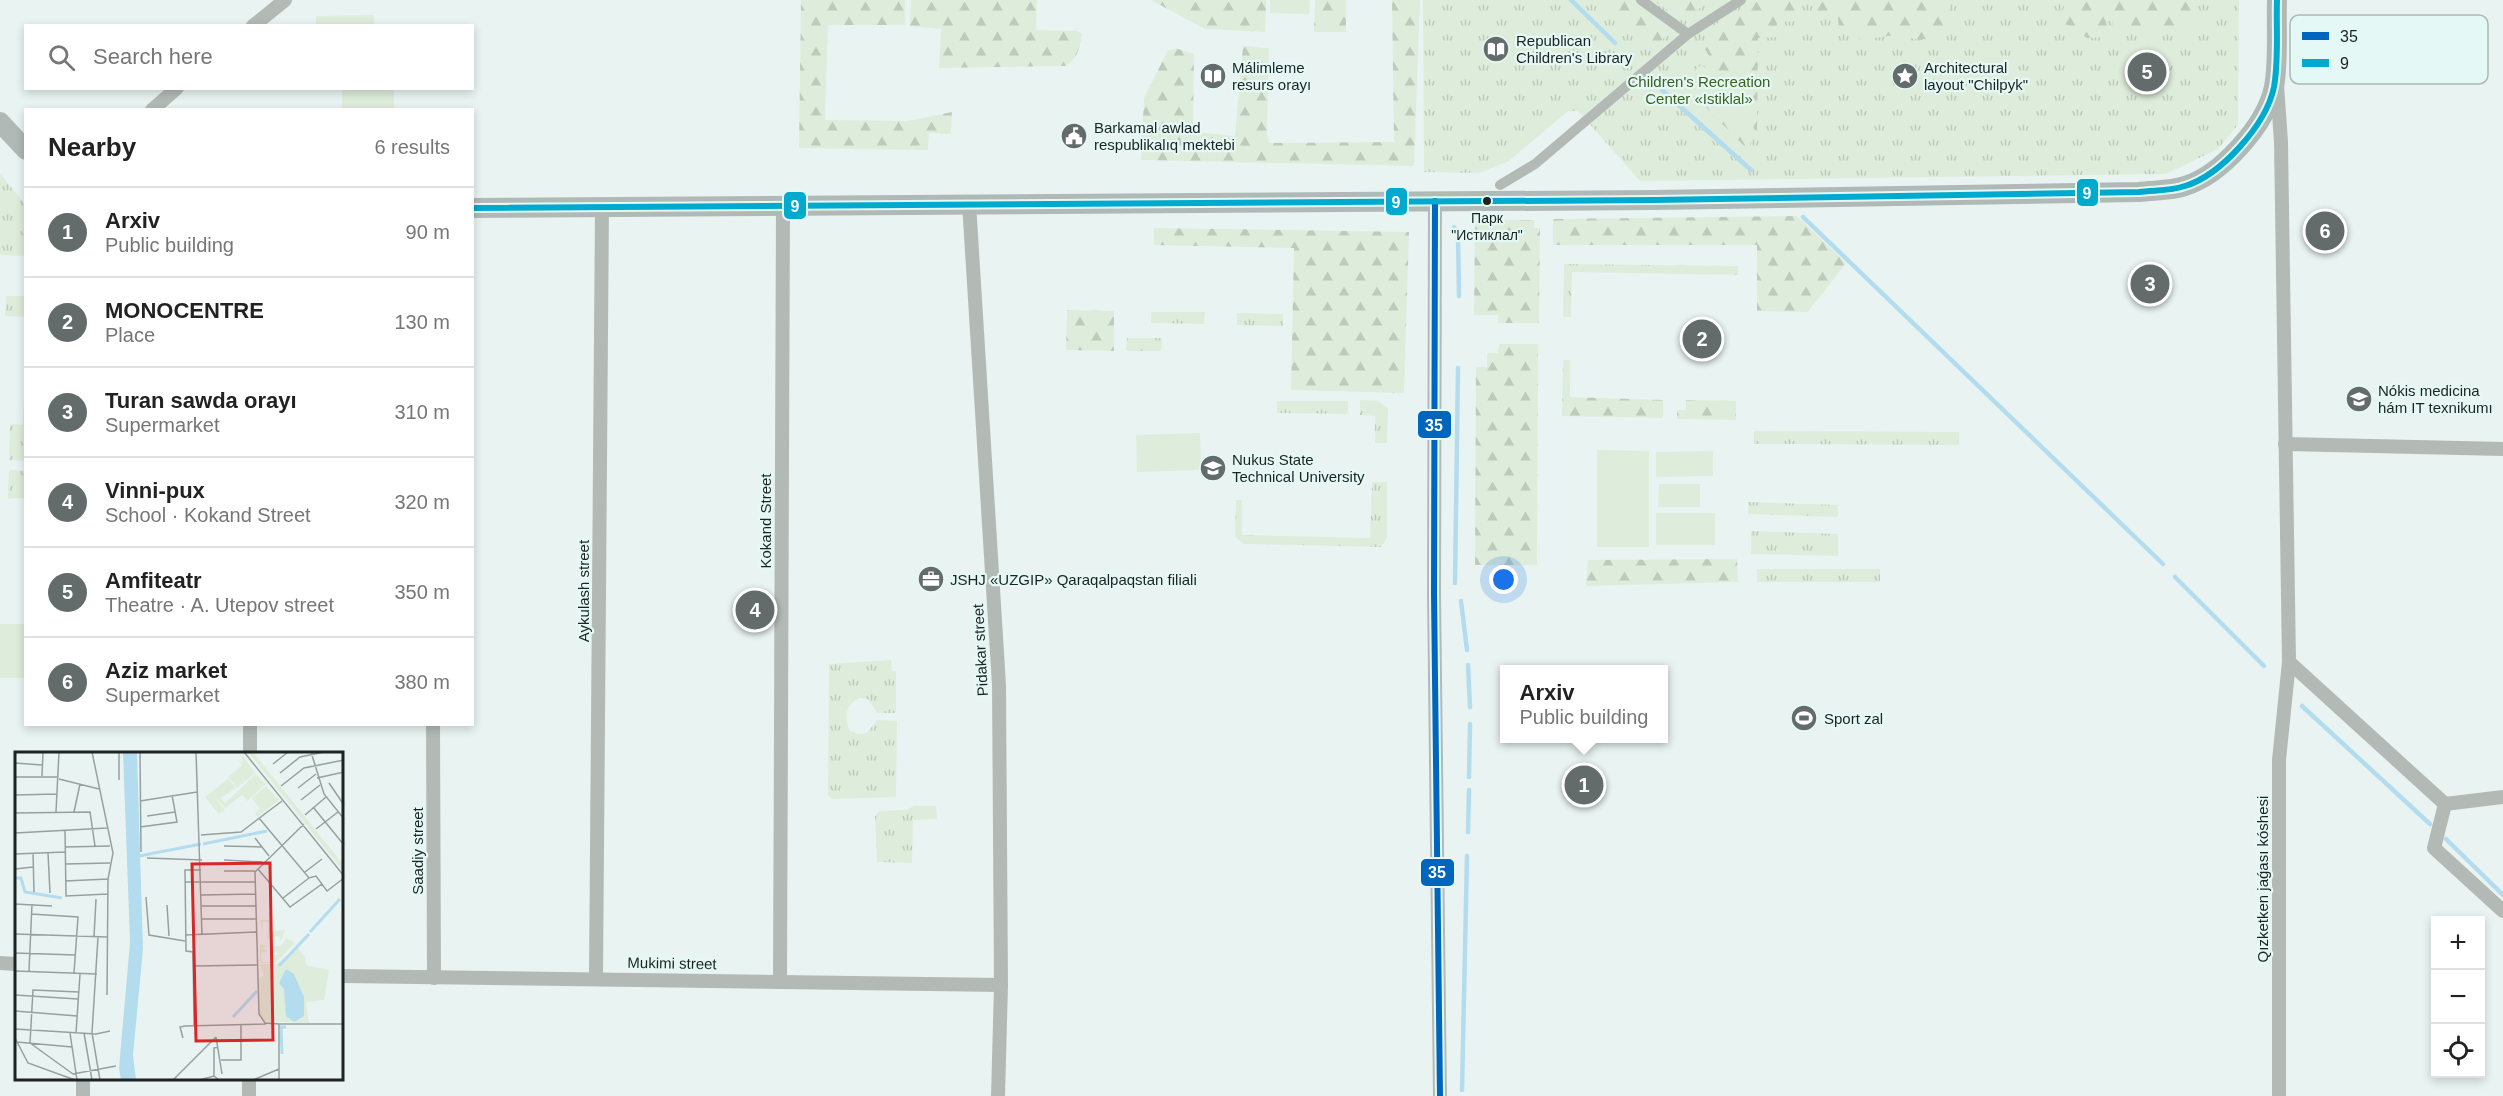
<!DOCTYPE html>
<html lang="en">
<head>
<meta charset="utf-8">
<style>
  body { margin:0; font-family:Arial,sans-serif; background:#f2f2f2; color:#222 }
  .controls { position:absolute; right:18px; bottom:18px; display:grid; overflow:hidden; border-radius:0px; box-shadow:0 3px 9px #0003 }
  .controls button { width:54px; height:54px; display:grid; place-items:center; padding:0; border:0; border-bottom:2px solid #e0e0e0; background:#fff; color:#222; font:30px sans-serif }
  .you { position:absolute; left:1504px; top:580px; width:21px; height:21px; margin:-15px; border:4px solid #fff; border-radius:50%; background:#1a73e8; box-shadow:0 0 0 9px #1a73e833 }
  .badge { display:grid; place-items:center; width:39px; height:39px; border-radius:50%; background:#646c6b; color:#fff; font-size:20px; font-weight:700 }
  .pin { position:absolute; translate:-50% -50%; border:3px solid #fff; box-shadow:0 2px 6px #0006 }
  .popup { position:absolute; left:1500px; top:665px; width:168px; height:78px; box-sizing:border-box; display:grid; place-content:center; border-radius:0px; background:#fff; filter:drop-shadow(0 2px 4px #0005); font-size:20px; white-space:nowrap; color:#767676 }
  .popup b { font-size:22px; color:#222 }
  .popup::after { content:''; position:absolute; left:50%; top:100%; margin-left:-12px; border:12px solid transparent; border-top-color:#fff }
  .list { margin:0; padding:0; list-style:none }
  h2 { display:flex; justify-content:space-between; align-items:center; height:78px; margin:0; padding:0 24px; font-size:26px }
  h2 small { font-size:20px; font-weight:400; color:#767676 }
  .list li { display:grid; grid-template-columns:39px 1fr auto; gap:18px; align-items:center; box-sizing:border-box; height:90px; padding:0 24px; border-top:2px solid #e0e0e0 }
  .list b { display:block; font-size:22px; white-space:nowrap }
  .list p { margin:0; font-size:20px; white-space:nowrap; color:#767676 }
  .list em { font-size:20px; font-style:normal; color:#767676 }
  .icon { flex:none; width:33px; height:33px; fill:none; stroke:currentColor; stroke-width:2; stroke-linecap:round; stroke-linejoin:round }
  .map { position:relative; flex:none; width:2503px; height:1096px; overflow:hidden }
  .search { position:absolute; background:#fff; box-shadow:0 3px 9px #0003; left:24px; top:24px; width:450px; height:66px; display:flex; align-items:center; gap:15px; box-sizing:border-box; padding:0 21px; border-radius:0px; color:#767676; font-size:22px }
  .panel { position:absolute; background:#fff; box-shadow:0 3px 9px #0003; left:24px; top:108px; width:450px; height:618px; border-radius:0px }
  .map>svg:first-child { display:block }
  .grass { fill:url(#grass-tufts) }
  .forest { fill:url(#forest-firs) }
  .garden { fill:#deecdb }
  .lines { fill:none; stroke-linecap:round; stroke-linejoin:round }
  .stream { stroke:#b4dcef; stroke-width:4.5 }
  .pedestrian { stroke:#b3bab6; stroke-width:10 }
  .minor { stroke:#b3bab6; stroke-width:14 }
  .secondary { stroke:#b0b9b5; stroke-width:20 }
  .bus-1-casing { stroke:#e4f9f5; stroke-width:10 }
  .bus-2-casing { stroke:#e4f9f5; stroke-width:10 }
  .bus-1 { stroke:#0065bd; stroke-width:6 }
  .bus-2 { stroke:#00a9ce; stroke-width:6 }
  .bus-dot { fill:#1c2322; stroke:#e4f9f5; stroke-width:2 }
  .labels { text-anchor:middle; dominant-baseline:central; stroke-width:4.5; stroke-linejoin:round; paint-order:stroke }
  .bus-label { font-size:14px; fill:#1c2322; stroke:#e4f9f5 }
  .poi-label { font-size:15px; fill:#1c2322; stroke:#e4f9f5; text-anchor:start }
  .park-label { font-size:15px; fill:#3f5f21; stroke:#e4f9f5 }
  .street-label { font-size:15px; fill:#1c2322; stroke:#e4f9f5 }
  .inset-river { fill:none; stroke:#b4dcef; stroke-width:3 }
  .inset-road { fill:none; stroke:#97a09f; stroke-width:1.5 }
  .view { fill:#d62828; fill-opacity:0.15; stroke:#d62828; stroke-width:3 }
  .inset-edge { fill:none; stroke:#1c2322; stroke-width:3 }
  .key { fill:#e4f9f5; stroke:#a8b9b6; stroke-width:1.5 }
  .key-label { font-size:16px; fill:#1c2322 }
  .line-badge { stroke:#e4f9f5; stroke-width:2 }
  .badge-label { font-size:16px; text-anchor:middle; font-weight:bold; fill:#fff }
</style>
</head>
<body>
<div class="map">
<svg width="2503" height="1096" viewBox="0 0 2503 1096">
  <defs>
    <pattern id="grass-tufts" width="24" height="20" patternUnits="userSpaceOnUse" patternTransform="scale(1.5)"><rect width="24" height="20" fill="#deecdb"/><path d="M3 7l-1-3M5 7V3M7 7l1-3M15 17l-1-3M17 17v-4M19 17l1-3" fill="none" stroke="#becabc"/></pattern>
    <pattern id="forest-firs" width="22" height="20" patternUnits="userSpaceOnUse" patternTransform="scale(1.5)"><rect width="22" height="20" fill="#deecdb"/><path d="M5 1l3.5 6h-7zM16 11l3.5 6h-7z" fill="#becabc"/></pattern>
  </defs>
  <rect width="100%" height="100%" fill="#e9f4f2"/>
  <g class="grass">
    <polygon points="1423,0 2239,0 2238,125 2218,149 2166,174 1640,181 1578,111 1568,111 1509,161 1479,173 1424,172"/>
    <polygon points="0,174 25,204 25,256 0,255"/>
    <polygon points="1564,264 1738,266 1738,275 1572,272 1571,317 1563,317"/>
    <polygon points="6,296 25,296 25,317 5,316"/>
    <polygon points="1151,312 1205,312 1204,324 1151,323"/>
    <polygon points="1237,313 1283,314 1283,326 1237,325"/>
    <polygon points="1127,338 1162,338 1161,351 1126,351"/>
    <polygon points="24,398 25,461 9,460 10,424 23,425"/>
    <polygon points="1360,400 1378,401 1388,408 1387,443 1375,443 1375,416 1360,415"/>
    <polygon points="1277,401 1348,401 1348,414 1277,413"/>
    <polygon points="1754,431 1959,432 1959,445 1754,444"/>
    <polygon points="9,470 25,471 25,498 8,499"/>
    <polygon points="1372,482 1387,482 1387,538 1381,547 1244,544 1235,537 1236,500 1242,500 1242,535 1370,538"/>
    <polygon points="1748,502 1838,505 1838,517 1748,514"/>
    <polygon points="1751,531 1838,534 1838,556 1751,554"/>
    <rect x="1757" y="569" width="123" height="13"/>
    <path d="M 891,660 L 892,671 L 896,671 L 896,713 L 877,713 L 868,699 L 859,698 C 845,706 845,715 849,730 L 857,734 L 867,733 L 877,720 L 897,721 L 896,797 L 833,799 L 828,796 L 829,664 Z"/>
    <polygon points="914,806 936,806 937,819 913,820 912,863 877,862 875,816 879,811 906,810"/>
  </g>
  <g class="forest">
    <polygon points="801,0 905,0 905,25 828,25 825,120 908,121 952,112 951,134 929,133 928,150 799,148"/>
    <path d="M 911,0 L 1037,0 L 1036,30 L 1078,31 L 1082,34 C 1080,48 1077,60 1065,66 L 939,68 L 941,29 L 910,26 Z"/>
    <polygon points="1151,0 1266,0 1265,32 1205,29"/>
    <polygon points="1315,0 1346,0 1346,32 1314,32"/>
    <polygon points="1392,0 1420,0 1414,166 1141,160 1144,98 1168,50 1178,49 1194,54 1193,132 1235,136 1243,46 1269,48 1267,134 1269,143 1394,142"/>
    <polygon points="1593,0 1628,0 1671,33 1648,50"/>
    <polygon points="1653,0 1712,0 1682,20"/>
    <polygon points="1757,0 1799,0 1801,21 1777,22 1777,37 1758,38 1757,133 1703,46 1716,39 1710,28"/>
    <polygon points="1816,0 1948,0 1952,18 1944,33 1921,40 1895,35 1860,40 1857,32 1839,32 1838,17 1816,17"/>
    <polygon points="2067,0 2104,0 2108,37 2087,38 2071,26 2061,23 2061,14"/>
    <polygon points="2111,0 2196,0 2194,31 2113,27"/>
    <polygon points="1702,64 1750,140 1751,153 1681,82"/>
    <polygon points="1797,216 1846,263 1808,312 1757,311 1757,245 1553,245 1553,219"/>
    <polygon points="1475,220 1534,220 1534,228 1540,228 1539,323 1498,323 1498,315 1474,315"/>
    <polygon points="1154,228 1409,232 1404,393 1291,390 1294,248 1154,245"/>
    <polygon points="1067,310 1114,311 1114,351 1066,350"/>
    <polygon points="1499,344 1538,344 1537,565 1475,565 1476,367 1487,367 1487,353 1498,353"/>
    <polygon points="1563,360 1570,360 1570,397 1663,400 1663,418 1562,416"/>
    <polygon points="1686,400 1736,401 1736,420 1677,419 1677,410 1686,410"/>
    <polygon points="1737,559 1738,582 1586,586 1588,560"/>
  </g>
  <g class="garden">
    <polygon points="1270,0 1310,0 1309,14 1270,13"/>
    <polygon points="374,15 374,25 316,25 316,16"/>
    <rect x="342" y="89" width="52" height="20"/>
    <polygon points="1200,433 1201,470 1137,472 1136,435"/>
    <polygon points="1597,450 1649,451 1649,547 1597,547"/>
    <polygon points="1713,451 1713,476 1656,477 1656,452"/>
    <polygon points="1659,484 1700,484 1700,507 1658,507"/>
    <rect x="1656" y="513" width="59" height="32"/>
    <rect x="0" y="624" width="25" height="54"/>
  </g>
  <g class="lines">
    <g class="stream">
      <polyline points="1571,0 1615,43"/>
      <polyline points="1662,90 1751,170"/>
      <polyline points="1803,217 2163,564"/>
      <polyline points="1454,227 1458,234 1459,296"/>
      <polyline points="2175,577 2264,666"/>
      <polyline points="1455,583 1458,368"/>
      <polyline points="1461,601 1467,650"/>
      <polyline points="1468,665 1470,707"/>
      <polyline points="2302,706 2430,824"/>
      <polyline points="1469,777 1470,724"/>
      <polyline points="1468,832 1469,790"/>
      <polyline points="2446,839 2503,895"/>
      <polyline points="1462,1090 1467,856"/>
    </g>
    <g class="pedestrian">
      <polyline points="1641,0 1688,34"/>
      <polyline points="1500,185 1535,164 1688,34 1741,0"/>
    </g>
    <g class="minor">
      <polyline points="253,26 285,0"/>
      <polyline points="2277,85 2281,142 2289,662 2279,760 2279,1096"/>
      <polyline points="152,110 177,88"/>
      <polyline points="1435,201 1434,594 1440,1096"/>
      <polyline points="969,203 999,685 1001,985 998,1096"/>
      <polyline points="2285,444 2503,449"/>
      <polyline points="2289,662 2445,804"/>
      <polyline points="433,724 434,978"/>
      <polyline points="250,754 250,724"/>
      <polyline points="2445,804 2434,848 2503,911"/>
      <polyline points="2445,804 2503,797"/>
      <polyline points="0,963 16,964"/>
      <polyline points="342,976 1001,985"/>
      <polyline points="596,978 602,205"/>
      <polyline points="780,982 783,205"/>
      <polyline points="249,1080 249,1096"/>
      <polyline points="83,1096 83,1080"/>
    </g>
    <g class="secondary">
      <polyline points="0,122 26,150"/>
      <path d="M 472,208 L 1654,200 L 2139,192 C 2154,190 2171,191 2185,186 C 2221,175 2266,125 2274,87 C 2279,59 2276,28 2277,0"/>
    </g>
    <defs>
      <polyline id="bus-1" points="1435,201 1434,594 1440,1096"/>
      <path id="bus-2" d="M 472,208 L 1654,200 L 2139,192 C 2154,190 2171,191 2185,186 C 2221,175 2266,125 2274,87 C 2279,59 2276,28 2277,0"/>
    </defs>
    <use href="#bus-1" class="bus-1-casing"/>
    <use href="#bus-2" class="bus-2-casing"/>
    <use href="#bus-1" class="bus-1"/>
    <use href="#bus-2" class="bus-2"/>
  </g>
  <defs>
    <symbol id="library-disc" viewBox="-11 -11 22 22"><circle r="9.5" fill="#646c6b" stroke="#e4f9f5"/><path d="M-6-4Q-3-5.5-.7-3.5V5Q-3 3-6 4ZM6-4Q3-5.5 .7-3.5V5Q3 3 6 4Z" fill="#fff"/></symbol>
    <symbol id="sight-disc" viewBox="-11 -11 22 22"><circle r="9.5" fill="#646c6b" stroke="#e4f9f5"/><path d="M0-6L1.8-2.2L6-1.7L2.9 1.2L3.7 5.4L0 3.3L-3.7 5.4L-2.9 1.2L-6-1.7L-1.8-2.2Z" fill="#fff"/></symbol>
    <symbol id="civic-disc" viewBox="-11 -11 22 22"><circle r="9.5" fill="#646c6b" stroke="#e4f9f5"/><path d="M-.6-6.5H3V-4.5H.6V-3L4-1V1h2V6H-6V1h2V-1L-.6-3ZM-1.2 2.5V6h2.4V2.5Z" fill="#fff"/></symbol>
    <symbol id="university-disc" viewBox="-11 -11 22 22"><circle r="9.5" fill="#646c6b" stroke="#e4f9f5"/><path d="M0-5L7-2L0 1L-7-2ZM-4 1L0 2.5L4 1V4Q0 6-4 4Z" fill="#fff"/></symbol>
    <symbol id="office-disc" viewBox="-11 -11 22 22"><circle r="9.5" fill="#646c6b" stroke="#e4f9f5"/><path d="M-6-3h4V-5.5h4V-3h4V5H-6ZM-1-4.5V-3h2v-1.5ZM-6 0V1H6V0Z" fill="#fff"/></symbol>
    <symbol id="stadium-disc" viewBox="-11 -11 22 22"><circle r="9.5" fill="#646c6b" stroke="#e4f9f5"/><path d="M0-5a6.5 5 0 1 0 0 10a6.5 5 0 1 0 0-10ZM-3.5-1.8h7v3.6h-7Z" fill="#fff"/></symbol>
  </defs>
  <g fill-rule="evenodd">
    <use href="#library-disc" x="1481" y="34" width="30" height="30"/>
    <use href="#library-disc" x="1198" y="61" width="30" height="30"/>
    <use href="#sight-disc" x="1890" y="61" width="30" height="30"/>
    <use href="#civic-disc" x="1059" y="121" width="30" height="30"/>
    <use href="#university-disc" x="2344" y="384" width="30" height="30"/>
    <use href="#university-disc" x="1198" y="453" width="30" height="30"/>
    <use href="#office-disc" x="916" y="564" width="30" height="30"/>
    <use href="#stadium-disc" x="1789" y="703" width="30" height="30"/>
  </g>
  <circle class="bus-dot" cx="1487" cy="201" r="5"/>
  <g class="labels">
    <g class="bus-label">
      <text x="1487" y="218">Парк<tspan x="1487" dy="17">"Истиклал"</tspan></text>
    </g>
    <g class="poi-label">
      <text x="1516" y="40">Republican<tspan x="1516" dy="17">Children's Library</tspan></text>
      <text x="1232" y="67">Málimleme<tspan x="1232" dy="17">resurs orayı</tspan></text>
      <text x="1924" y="67">Architectural<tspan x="1924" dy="17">layout "Chilpyk"</tspan></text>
      <text x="1094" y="127">Barkamal awlad<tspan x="1094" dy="17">respublikalıq mektebi</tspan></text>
      <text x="2378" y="390">Nókis medicina<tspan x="2378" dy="17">hám IT texnikumı</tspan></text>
      <text x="1232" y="459">Nukus State<tspan x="1232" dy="17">Technical University</tspan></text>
      <text x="950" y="579">JSHJ «UZGIP» Qaraqalpaqstan filiali</text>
      <text x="1824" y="718">Sport zal</text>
    </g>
    <g class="park-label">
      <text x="1699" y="81">Children's Recreation<tspan x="1699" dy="17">Center «Istiklal»</tspan></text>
    </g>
    <g class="street-label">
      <text transform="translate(765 521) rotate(-90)">Kokand Street</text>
      <text transform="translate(583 591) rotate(-90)">Aykulash street</text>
      <text transform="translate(980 650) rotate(-93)">Pidakar street</text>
      <text transform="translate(417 851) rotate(-90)">Saadiy street</text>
      <text transform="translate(2262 879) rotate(-90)">Qızketken jaǵası kóshesi</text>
      <text transform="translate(672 963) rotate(1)">Mukimi street</text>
    </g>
  </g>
  <g transform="translate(15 752)">
    <rect width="328" height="328" fill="#e9f4f2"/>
    <path d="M 233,0 L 238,0 L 306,85 L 328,112 L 328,119 ZM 282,195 L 290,205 L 291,213 L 314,218 L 309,248 L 291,250 L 294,271 L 249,269 L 245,264 L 244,227 L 249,223 L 245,212 L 261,212 Z" fill="#deecdb"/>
    <path d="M 227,3 L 240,21 L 222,36 L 213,25 L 227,13 L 223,8 L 227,11 ZM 241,22 L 251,32 L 232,49 L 227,43 L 210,56 L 198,42 L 210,58 L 204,62 L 190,45 L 213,27 L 221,36 L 206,46 L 210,51 ZM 251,34 L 264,48 L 242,65 L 240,61 L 245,57 L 237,46 ZM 245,168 L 257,168 L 257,179 L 270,178 L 266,189 L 263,184 L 252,187 L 254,170 L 248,170 L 247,178 ZM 271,186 L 280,191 L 260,211 L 245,211 L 245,192 L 253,194 L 247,196 L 253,199 L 246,201 L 247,210 L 258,210 L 254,204 L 265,201 L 254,200 L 256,194 L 266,194 Z" fill="#deecdb"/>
    <path d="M 108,0 L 122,0 L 128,197 L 118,303 L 121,328 L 106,328 L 104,316 L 115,190 ZM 271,217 L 279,222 L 289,245 L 289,264 L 279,270 L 271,264 L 269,237 L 264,231 Z" fill="#b4dcef"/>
    <path class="inset-river" d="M 188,92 L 252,79M 124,104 L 186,92M 0,126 L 6,126 L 10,140 L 47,146M 295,180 L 325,147M 264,214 L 294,182M 218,265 L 242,239M 267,302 L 266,275 L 271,275"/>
    <path class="inset-road" d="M 77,0 L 98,101 L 93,127 L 92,243M 104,0 L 104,28M 125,0 L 126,100M 181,0 L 187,183M 229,0 L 329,124M 296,0 L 309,42 L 329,67M 0,11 L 27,13M 258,12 L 273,0M 265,21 L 285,5 L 309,0M 27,24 L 28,0M 0,25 L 43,25M 302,26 L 329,20M 44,27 L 84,37M 314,31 L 329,53M 266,34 L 289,16 L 329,8M 283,36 L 301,22M 0,43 L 42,42M 286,48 L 305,33M 125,49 L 182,40M 298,55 L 329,93M 41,60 L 44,0M 59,60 L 65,32M 0,61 L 75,60 L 80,94M 290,63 L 311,45M 132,64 L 160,60M 244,66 L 294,126 L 301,124 L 312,139 L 329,126M 125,75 L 162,70 L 157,43M 301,77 L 323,60M 50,78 L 51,144 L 93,142M 0,81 L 92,76M 186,83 L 226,80 L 267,49M 240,86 L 254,104M 209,94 L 247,95M 50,95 L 95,94M 18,101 L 19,140M 33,101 L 35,141M 0,102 L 50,100M 132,106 L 187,108M 209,108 L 247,110M 50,112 L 95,111M 0,117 L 18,115M 243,117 L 275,155 L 307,132M 209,119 L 240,119M 290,120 L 307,107M 50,129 L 93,127M 170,130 L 240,130M 186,143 L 241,142M 131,145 L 134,183 L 170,189M 268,146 L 294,126M 0,152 L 37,154M 152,153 L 154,184M 187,154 L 241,154M 16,162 L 63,165 L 59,221M 186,167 L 241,167M 0,182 L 92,185M 170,183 L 242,180M 79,185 L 81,147M 83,185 L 77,281 L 85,328M 0,201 L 60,203M 178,214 L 243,213M 0,219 L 82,222M 14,219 L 17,152M 64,240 L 18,238 L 15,291 L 58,322 L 101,314M 0,243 L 63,247M 0,259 L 62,264M 264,272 L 329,272M 179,274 L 178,200 L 171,199 L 170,118 L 186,118M 0,277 L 81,282 L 95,279M 55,281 L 62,328M 61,281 L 65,222M 69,281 L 77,328M 201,285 L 207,322M 0,286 L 13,311 L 60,328M 168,286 L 165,275 L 170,274 L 251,272M 2,290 L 57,295M 206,308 L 226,308 L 226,273M 199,324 L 199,296 L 203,295M 158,328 L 201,285M 184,328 L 199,324 L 204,328M 238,328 L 264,317M 264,328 L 264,272 L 250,271 L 244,262 L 240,120 L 289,72"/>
    <path class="view" d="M 255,111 L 258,288 L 181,289 L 177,112 Z"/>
    <rect width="328" height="328" class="inset-edge"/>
  </g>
  <rect x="2290" y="15" width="198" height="69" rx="9" class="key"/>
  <rect x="2302" y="32" width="27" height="8" fill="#0065bd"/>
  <rect x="2302" y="59" width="27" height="8" fill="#00a9ce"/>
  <g class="key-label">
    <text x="2340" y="42">35</text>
    <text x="2340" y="69">9</text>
  </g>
  <g class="line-badge">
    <rect x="2076" y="178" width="23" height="29" rx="6" fill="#00a9ce"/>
    <rect x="1385" y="187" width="23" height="29" rx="6" fill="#00a9ce"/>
    <rect x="783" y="191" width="24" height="29" rx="6" fill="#00a9ce"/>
    <rect x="1417" y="410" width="35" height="29" rx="6" fill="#0065bd"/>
    <rect x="1420" y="858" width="35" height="29" rx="6" fill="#0065bd"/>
  </g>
  <g class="badge-label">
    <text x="2087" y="199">9</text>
    <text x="1396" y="208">9</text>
    <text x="795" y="212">9</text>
    <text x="1434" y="431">35</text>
    <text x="1437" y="878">35</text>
  </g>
</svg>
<div class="controls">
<button>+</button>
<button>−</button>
<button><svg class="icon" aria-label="locate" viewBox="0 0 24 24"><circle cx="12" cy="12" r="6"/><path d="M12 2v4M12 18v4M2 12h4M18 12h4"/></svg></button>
</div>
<div class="you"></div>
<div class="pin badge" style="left:1584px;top:785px">1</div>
<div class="popup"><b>Arxiv</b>Public building</div>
<div class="pin badge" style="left:1702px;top:339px">2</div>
<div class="pin badge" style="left:2150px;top:284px">3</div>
<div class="pin badge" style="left:755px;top:610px">4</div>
<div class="pin badge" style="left:2147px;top:72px">5</div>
<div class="pin badge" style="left:2325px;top:231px">6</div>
<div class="search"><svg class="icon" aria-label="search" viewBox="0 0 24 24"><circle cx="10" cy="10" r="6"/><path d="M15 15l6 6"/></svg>Search here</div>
<section class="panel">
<h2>Nearby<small>6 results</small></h2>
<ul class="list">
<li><span class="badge">1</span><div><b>Arxiv</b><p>Public building</p></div><em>90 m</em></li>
<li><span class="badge">2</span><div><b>MONOCENTRE</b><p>Place</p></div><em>130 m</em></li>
<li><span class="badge">3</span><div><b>Turan sawda orayı</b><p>Supermarket</p></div><em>310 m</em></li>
<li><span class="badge">4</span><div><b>Vinni-pux</b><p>School · Kokand Street</p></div><em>320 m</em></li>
<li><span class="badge">5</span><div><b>Amfiteatr</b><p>Theatre · A. Utepov street</p></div><em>350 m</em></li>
<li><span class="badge">6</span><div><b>Aziz market</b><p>Supermarket</p></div><em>380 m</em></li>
</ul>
</section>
</div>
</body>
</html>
